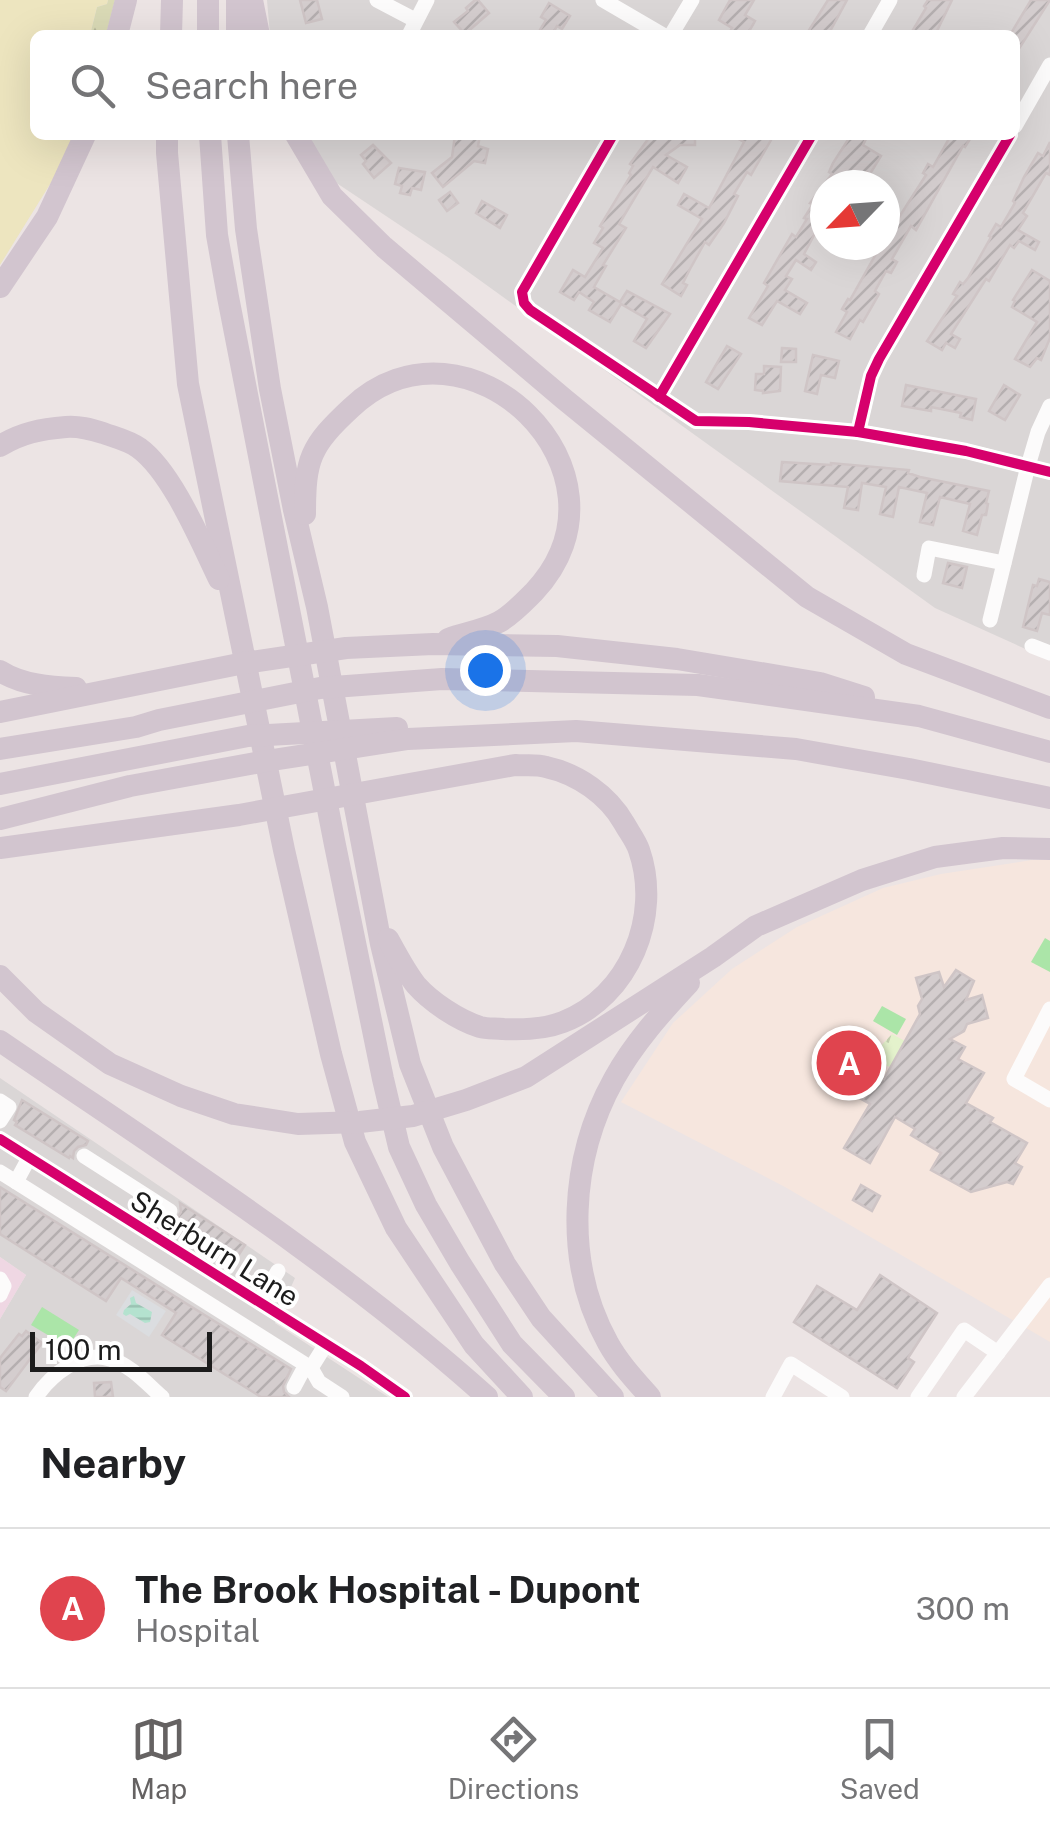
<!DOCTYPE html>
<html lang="en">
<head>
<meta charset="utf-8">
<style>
  body { margin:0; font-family:"Public Sans",sans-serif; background:#f2f2f2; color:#202124 }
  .compass { position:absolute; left:810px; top:170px; width:90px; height:90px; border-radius:50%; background:#fff; box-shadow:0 10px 40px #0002; rotate:245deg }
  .scale { position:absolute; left:30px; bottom:25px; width:182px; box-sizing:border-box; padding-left:10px; border:5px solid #1c1c1c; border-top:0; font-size:28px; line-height:35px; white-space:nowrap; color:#1c1c1c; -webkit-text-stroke:8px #fff; paint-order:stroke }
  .you { position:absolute; left:485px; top:670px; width:35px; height:35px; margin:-25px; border:8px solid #fff; border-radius:50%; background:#1a73e8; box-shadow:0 0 0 15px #1a73e833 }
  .badge { display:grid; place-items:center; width:65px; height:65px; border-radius:50%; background:#656262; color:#fff; font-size:32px; font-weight:700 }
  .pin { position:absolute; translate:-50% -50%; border:5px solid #fff; box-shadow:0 2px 10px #0006 }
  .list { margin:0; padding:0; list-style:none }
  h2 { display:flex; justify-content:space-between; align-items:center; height:130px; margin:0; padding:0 40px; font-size:42px }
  h2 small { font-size:32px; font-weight:400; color:#757577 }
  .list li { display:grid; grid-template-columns:65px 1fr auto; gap:30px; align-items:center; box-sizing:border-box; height:160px; padding:0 40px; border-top:2px solid #e0e0e0 }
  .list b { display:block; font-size:38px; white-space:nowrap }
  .list p { margin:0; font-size:32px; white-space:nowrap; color:#757577 }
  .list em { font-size:32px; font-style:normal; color:#757577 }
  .icon { flex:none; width:55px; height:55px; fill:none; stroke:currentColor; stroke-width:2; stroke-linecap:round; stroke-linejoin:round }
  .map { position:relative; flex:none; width:1050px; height:1397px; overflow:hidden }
  .search { position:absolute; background:#fff; box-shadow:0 10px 40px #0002; left:30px; right:30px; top:30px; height:110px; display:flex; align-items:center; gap:25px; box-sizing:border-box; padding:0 35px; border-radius:15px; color:#757577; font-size:38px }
  .sheet { height:290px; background:#fff }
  nav { display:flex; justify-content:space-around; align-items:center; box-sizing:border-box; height:140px; border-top:2px solid #e0e0e0; background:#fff; font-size:28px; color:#757577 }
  nav a { display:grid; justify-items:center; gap:5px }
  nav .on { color:#656262 }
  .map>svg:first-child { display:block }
  .residential { fill:#dad6d6; fill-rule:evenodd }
  .commercial { fill:#efd7e3 }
  .education { fill:#f6e6de }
  .grass { fill:#ede5bf }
  .forest { fill:url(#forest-firs) }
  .park { fill:url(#park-tufts) }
  .pitch { fill:#abe5a8 }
  .plaza { fill:#dbdde0 }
  .water { fill:url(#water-rules) }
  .building { fill:url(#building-hatch); stroke:#cfc5c6; stroke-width:2.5 }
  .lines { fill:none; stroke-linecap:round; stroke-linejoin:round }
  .minor { stroke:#fcfbfb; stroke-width:15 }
  .highway { stroke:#d2c5cf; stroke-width:22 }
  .cycleway-casing { stroke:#fff; stroke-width:16 }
  .cycleway { stroke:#d6006c; stroke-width:10 }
  .labels { text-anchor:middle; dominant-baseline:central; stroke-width:8; stroke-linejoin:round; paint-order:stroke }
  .street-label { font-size:28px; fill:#1c1c1c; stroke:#fff }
</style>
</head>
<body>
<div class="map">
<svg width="1050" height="1397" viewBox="0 0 1050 1397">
  <defs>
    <pattern id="forest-firs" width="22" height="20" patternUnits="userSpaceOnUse" patternTransform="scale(2.5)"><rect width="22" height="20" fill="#dadab6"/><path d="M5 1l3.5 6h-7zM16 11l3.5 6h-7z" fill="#baba9c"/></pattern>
    <pattern id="park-tufts" width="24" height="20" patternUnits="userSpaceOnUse" patternTransform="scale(2.5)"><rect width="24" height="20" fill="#e4f2cc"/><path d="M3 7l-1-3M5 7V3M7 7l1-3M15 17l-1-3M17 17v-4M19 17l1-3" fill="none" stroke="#c3cfaf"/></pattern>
    <pattern id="water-rules" width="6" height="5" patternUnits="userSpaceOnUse" patternTransform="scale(2.5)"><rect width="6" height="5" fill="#b4e2cf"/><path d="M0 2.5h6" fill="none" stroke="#9ac1b1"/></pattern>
    <pattern id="building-hatch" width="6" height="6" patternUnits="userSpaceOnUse" patternTransform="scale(2.5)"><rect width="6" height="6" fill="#d4cdce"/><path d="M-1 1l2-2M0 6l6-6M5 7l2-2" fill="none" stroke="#b5afb0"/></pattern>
  </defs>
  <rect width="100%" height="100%" fill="#ece4e4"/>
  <g class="residential">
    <path d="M 267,0 L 1050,0 L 1050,660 L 935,608 L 449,258 L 332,180 L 306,135 L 1015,135 L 1015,35 L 270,35 ZM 825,185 L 885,185 L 885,245 L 825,245 Z"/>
    <polygon points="0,1078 295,1278 275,1323 388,1397 0,1397 0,1319 26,1275 0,1257"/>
  </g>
  <polygon class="commercial" points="0,1257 26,1275 0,1319"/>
  <polygon class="education" points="1032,860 1050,860 1050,1342 785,1187 621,1102 673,1023 732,969 797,927 883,888 941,874"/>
  <polygon class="grass" points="0,0 108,0 107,4 97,7 90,35 35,35 35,135 73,135 65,160 0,265"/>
  <polygon class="forest" points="108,0 115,0 106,35 90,35 97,7 107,4"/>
  <polygon class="park" points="892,1034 905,1041 890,1067 882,1064 876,1074 854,1062 862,1048 873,1054"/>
  <g class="pitch">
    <polygon points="1045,938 1050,941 1050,972 1031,962"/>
    <polygon points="882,1006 906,1019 897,1035 873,1021"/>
    <polygon points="42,1307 79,1330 68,1347 31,1325"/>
  </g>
  <polygon class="plaza" points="132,1290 166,1311 149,1337 116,1315"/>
  <polygon class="water" points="134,1296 136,1303 152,1312 150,1322 145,1323 130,1314 126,1316 123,1314 124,1310 131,1304 130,1298"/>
  <g class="building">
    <polygon points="300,0 317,0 322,19 306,23"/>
    <polygon points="475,0 478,0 489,13 465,34 454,22 468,11 466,8"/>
    <polygon points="730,0 754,0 745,15 755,21 747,35 728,35 732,28 719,20"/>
    <polygon points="828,0 847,0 828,35 806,35"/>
    <polygon points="928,0 952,0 935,35 910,35 926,8 924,6"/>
    <polygon points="1031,0 1050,0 1015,55 1015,35 1010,35"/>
    <polygon points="549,3 570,16 562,29 557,26 552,35 537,35 546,20 541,17"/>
    <polygon points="455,135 480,135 478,146 488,149 485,163 474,161 443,187 432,173 452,157"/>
    <polygon points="651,135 660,135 667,139 673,135 695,135 695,145 680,145 666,155 687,167 678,183 653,167 619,224 626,228 603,265 606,266 594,287 620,302 627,291 670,314 646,348 634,341 647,319 621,304 610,322 589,310 594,302 579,292 574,300 560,292 573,270 585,277 603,248 594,243 603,228 600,226 631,175 629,173 633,166 630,164"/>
    <polygon points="731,135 763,135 771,140 751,175 747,172 734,194 738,196 724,223 709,245 705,242 690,269 683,283 687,285 681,296 662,284 702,219 678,205 684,194 709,208 744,142"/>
    <polygon points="851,135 868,135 863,145 881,156 870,174 867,172 858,185 848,179 844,185 825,185 825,221 821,228 819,226 804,254 816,262 811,270 796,260 786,276 792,279 785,290 807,303 800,314 777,301 762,325 749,318 768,286 764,283 792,234 796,237 807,219 804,218 813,204 810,203 832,174 829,172 833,163"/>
    <polygon points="951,135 963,135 970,139 965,147 963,146 916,230 911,226 892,259 897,262 891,273 886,271 875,291 879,294 863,322 860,320 850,339 836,332 847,312 842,309 848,299 850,300 881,245 885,245 885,239 926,175 923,173 928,164 933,167"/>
    <polygon points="1050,142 1050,175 1046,173 1023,213 1027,216 1018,230 1039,242 1035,250 1019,241 1014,248 1010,245 989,281 986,279 951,334 960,339 955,348 946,343 942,350 927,341 957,296 953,294 960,282 963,284 968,278 991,237 989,236 996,224 1001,227 1015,203 1013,201 1024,177 1038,153 1043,156"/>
    <polygon points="373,145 391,163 374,178 363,164 366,161 361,155"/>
    <polygon points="399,168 425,172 421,190 412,188 410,195 400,193 402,186 395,184"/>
    <polygon points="450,192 458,203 447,211 439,200"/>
    <polygon points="482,201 507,215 500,228 476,213"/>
    <polygon points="1032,270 1050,281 1050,338 1041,360 1037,358 1030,367 1015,359 1037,322 1012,307 1015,301 1013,300"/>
    <polygon points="727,346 741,354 718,389 706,382"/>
    <polygon points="782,348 796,349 796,362 781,362"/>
    <polygon points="813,355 839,361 835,378 821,375 817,394 805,391"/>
    <polygon points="764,366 781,367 780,391 763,393 763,391 755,390 756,374 764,374"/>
    <polygon points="906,385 976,399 972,420 960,417 961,413 931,407 931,411 902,406"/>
    <polygon points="1004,385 1020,395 1005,420 989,411"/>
    <polygon points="782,462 831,465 831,463 909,470 908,473 920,477 989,491 986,503 988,504 986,515 982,515 977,535 963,531 970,504 940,497 933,525 920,522 927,493 899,487 893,517 880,514 886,487 862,483 858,510 844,508 848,487 780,481"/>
    <polygon points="948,563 967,567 962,588 943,583"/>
    <polygon points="1039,579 1050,582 1050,615 1042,613 1037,631 1023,627 1033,585 1037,586"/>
    <polygon points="956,970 974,981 966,1000 982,995 988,1018 967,1024 964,1031 950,1039 965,1047 958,1059 984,1073 966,1103 993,1118 990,1122 1027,1143 1015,1163 1022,1167 1013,1184 1007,1182 971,1192 931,1170 941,1153 911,1135 915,1129 895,1117 870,1163 844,1148 870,1104 831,1082 845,1057 884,1079 920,1014 918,1006 922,999 916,978 939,972 944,987"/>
    <polygon points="22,1100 88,1141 86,1145 78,1147 74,1151 73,1158 70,1156 69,1158 15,1125 17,1122 14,1120"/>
    <polygon points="861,1185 880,1196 872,1211 853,1200"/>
    <polygon points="0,1187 291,1369 283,1386 284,1392 289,1397 261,1397 162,1335 176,1313 121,1278 106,1301 0,1234"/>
    <polygon points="180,1203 245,1245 236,1259 228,1254 226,1257 177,1226 179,1224 175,1221 181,1212"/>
    <polygon points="880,1275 937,1313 908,1358 914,1362 897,1388 794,1322 817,1286 857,1310"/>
    <polygon points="26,1331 42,1343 6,1391 0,1387 0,1358 19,1334 22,1336"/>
    <polygon points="111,1382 113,1397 95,1397 94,1383"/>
  </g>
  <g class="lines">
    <g class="minor">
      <polyline points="377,0 415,20"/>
      <polyline points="603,0 663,35"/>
      <polyline points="409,35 427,0"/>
      <polyline points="671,35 692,0"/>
      <polyline points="870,35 890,0"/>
      <polyline points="1015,126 1050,65"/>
      <polyline points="613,135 522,292 524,303 530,310 696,421 749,422 858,432 966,451 1050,472"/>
      <polyline points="659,397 812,135"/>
      <polyline points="858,432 871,376 879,359 1010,135"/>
      <polyline points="924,575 929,548 1004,563"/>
      <polyline points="990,620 1028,466 1038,432 1050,406"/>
      <polyline points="1032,646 1050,653"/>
      <polyline points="1050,1009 1014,1079 1050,1100"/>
      <polyline points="0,1101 9,1107 0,1121"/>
      <polyline points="0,1139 361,1366 405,1397"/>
      <polyline points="84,1156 170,1211"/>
      <polyline points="0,1172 16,1182 29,1158"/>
      <polyline points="16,1182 311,1368 319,1382 342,1397"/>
      <polyline points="0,1279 4,1286 0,1295"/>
      <polyline points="259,1302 278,1271"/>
      <polyline points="294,1387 302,1372 311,1368 326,1344"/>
      <path d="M 36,1397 C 51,1375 81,1350 110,1359 C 131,1365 147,1384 162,1397"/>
      <polyline points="773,1397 791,1364 842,1397"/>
      <polyline points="918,1397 964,1330 998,1353"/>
      <polyline points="964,1397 1050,1285"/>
    </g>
    <g class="highway">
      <polyline points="208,0 208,35"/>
      <polyline points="252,0 259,35"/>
      <polyline points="117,35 126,0"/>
      <polyline points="171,35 172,0"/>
      <polyline points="237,35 237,0"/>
      <polyline points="167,135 167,153 188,384 284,850 331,1054 355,1142 396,1228 474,1345 522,1397"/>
      <polyline points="210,135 217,235 228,297 335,845 383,1079 399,1147 426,1205 460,1263 512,1344 564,1397"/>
      <polyline points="238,135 246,229 270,389 294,510 317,607 381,944 410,1064 443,1147 505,1264 541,1318 613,1397"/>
      <polyline points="296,135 332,196 384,247 564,399 807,597 906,654 1050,708"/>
      <polyline points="0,287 47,217 85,135"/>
      <path d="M 0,446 C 21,433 41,429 66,427 C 79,426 90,429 103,433 C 114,437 130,441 139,448 C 172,472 201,542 219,579"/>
      <path d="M 305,514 C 305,459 310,446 351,408 C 466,299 646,473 534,592 C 524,602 512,615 499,622 C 484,630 465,633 448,639"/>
      <path d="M 0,671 C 22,685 50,687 76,688"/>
      <polyline points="0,712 244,663 346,648 433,644 557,646 677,659 820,683 864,697"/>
      <polyline points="0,749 136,727 159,720 320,688 442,679 698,685 919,716 1050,752"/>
      <polyline points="0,784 248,736 397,728"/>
      <polyline points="0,819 130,786 266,761 408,739 576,731 796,749 909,769 1050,798"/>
      <path d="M 0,848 L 239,815 L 515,765 C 525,766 536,764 546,767 C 578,774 608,795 624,823 C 629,832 636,841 639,850 C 662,916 629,997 563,1022 C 545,1029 522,1030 503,1029 C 496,1028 487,1029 480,1027 C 458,1020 431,1002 416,985 C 405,971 397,955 388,939"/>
      <polyline points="0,976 36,1012 110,1064 181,1096 234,1114 298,1124 360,1122 395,1118 413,1116 466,1100 526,1077 713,957 756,926 862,880 935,857 1003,848 1050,849"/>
      <path d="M 0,1041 C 165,1154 338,1263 487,1397"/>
      <path d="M 650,1397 C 635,1380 619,1363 608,1343 C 563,1262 570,1158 614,1079 C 634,1043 661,1013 689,983"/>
    </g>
    <defs>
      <g id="cycleway">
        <polyline points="613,135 522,292 524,303 530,310 696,421 749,422 858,432 966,451 1050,472"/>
        <polyline points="659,397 812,135"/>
        <polyline points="858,432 871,376 879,359 1010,135"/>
        <polyline points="0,1139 361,1366 405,1397"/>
      </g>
    </defs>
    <use href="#cycleway" class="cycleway-casing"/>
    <use href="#cycleway" class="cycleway"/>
  </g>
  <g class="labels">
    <g class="street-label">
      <text transform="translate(215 1248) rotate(32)">Sherburn Lane</text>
    </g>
  </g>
</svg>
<svg class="compass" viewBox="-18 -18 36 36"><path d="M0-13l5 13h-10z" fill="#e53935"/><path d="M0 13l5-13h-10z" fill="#757577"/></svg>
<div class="scale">100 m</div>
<div class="you"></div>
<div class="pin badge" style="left:849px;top:1063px;background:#e0444e">A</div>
<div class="search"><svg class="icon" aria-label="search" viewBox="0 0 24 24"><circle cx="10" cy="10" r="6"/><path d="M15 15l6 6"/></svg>Search here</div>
</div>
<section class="sheet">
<h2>Nearby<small></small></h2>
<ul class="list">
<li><span class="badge" style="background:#e0444e">A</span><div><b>The Brook Hospital - Dupont</b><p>Hospital</p></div><em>300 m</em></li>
</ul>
</section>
<nav>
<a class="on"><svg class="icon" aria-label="map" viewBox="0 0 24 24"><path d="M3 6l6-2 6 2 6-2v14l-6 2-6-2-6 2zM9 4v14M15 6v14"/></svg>Map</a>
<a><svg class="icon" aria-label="directions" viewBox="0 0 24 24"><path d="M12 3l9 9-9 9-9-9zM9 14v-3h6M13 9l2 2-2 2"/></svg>Directions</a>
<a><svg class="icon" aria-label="saved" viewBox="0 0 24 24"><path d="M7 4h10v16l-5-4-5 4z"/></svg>Saved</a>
</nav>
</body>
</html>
